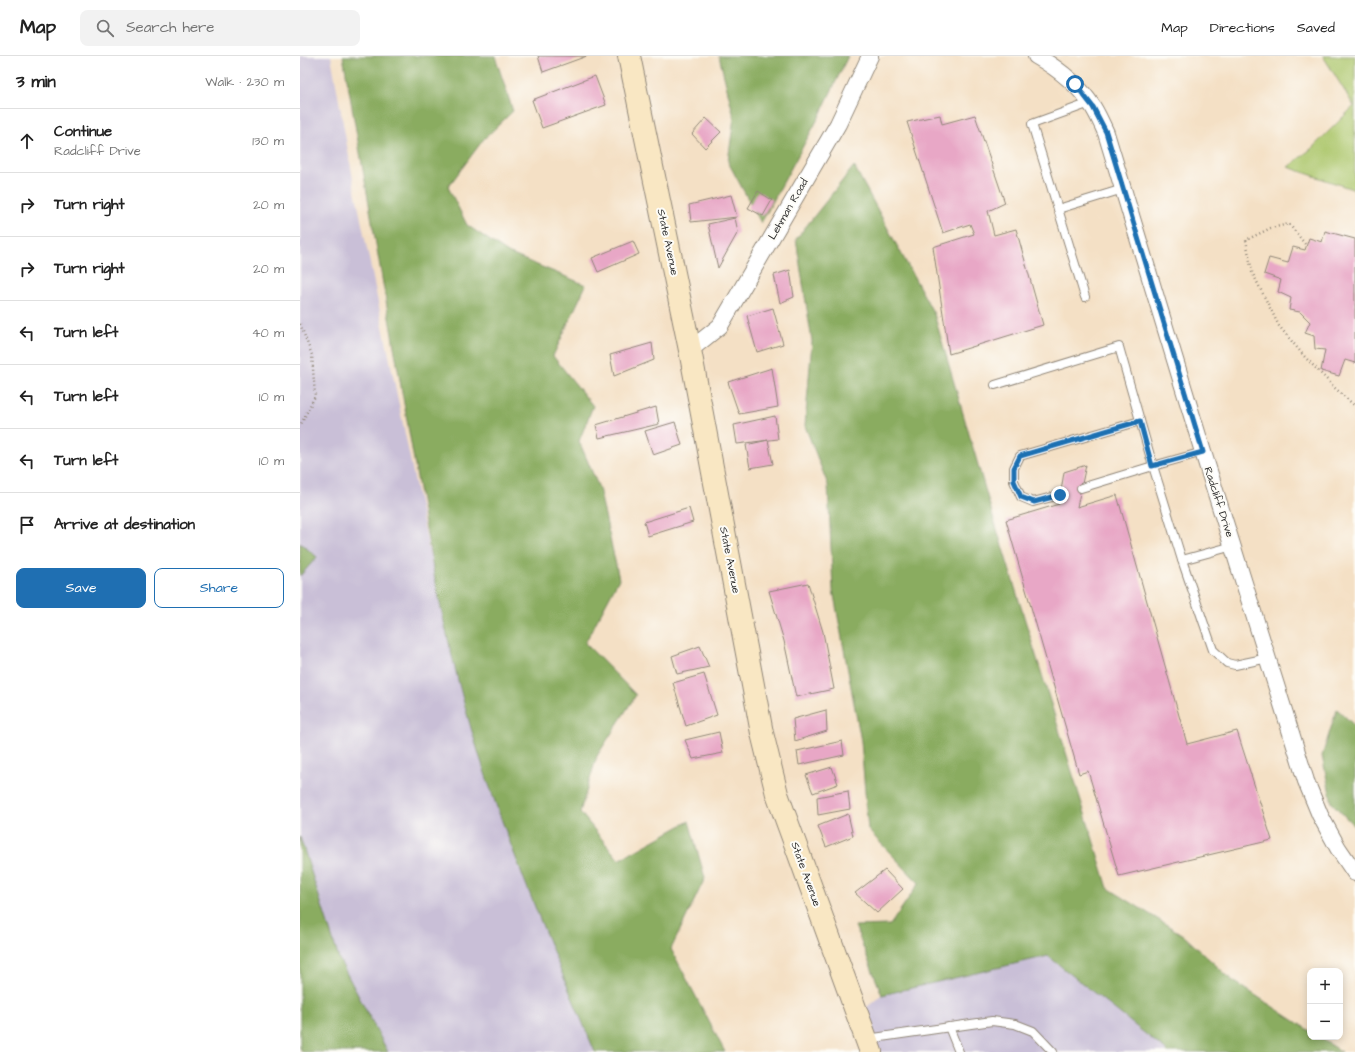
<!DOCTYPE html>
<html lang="en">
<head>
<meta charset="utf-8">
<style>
  body { margin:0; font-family:"Architects Daughter",sans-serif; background:#f2f2f2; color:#222 }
  .controls { position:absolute; right:12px; bottom:12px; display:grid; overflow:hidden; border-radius:8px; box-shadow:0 2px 10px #0003 }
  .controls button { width:36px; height:36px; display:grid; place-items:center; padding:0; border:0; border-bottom:1px solid #e0e0e0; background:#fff; color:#222; font:20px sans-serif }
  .stop { position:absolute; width:12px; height:12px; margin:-9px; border:3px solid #1f6fb2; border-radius:50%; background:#fff }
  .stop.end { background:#1f6fb2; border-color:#fff; box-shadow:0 1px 4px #0008 }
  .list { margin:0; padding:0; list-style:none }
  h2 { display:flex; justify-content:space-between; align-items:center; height:52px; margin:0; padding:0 16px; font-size:17px }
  h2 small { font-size:13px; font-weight:400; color:#767676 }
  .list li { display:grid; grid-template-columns:26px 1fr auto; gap:12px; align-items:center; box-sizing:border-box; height:64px; padding:0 16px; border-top:1px solid #e0e0e0 }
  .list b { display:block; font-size:15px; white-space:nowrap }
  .list p { margin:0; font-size:13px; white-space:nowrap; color:#767676 }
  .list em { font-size:13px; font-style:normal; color:#767676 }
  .actions { display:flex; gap:8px; padding:12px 16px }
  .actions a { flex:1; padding:9px 0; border:1px solid #1f6fb2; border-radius:8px; text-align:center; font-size:14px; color:#1f6fb2 }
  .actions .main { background:#1f6fb2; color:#fff }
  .icon { flex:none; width:22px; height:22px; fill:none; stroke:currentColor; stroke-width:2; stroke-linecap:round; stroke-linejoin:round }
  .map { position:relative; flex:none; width:1055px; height:996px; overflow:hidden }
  header { display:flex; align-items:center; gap:24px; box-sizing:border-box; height:56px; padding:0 20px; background:#fff; border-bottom:1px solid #e0e0e0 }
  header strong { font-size:19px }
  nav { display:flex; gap:22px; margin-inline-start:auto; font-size:14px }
  .search { width:280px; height:36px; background:#f2f2f2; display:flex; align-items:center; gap:10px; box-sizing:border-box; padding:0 14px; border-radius:8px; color:#767676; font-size:15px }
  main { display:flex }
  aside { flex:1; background:#fff }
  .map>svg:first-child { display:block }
  .industrial { fill:#c9bfd7 }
  .green { fill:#adc76d; stroke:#6c794c }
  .forest { fill:#8aac60; stroke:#5a6c46 }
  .building { fill:#e8a7c6 }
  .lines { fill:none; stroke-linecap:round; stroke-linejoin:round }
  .service-casing { stroke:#908678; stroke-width:10 }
  .minor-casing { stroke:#908678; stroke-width:18 }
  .secondary-casing { stroke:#908678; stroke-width:24 }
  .path { stroke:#908678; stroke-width:2.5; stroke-dasharray:1 3; stroke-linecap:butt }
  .service { stroke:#fff; stroke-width:8 }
  .minor { stroke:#fff; stroke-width:16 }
  .secondary { stroke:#f9e7c3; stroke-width:22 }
  .route { stroke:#1f6fb2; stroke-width:5 }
  .labels { text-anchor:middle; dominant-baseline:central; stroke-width:4; stroke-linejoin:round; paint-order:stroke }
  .street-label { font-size:11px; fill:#2b2b2b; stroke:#fdfcf7 }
</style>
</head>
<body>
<header>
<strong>Map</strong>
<div class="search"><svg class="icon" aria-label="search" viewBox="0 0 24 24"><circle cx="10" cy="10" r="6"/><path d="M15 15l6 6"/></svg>Search here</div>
<nav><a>Map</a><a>Directions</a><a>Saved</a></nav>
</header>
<main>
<aside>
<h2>3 min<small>Walk · 230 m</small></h2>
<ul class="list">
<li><svg class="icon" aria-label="ahead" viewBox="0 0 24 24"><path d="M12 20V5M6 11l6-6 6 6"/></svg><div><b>Continue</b><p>Radcliff Drive</p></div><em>130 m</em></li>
<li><svg class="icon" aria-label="right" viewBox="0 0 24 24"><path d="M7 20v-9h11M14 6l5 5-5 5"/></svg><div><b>Turn right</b></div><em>20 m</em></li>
<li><svg class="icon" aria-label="right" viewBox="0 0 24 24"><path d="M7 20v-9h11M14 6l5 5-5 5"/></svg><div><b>Turn right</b></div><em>20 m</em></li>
<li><svg class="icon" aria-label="left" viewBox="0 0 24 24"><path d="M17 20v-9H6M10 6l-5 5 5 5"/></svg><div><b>Turn left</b></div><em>40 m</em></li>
<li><svg class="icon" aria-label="left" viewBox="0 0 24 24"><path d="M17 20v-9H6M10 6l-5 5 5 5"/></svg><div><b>Turn left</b></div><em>10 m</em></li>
<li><svg class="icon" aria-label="left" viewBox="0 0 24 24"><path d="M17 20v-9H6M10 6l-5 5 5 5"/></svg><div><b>Turn left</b></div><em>10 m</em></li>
<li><svg class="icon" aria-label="arrive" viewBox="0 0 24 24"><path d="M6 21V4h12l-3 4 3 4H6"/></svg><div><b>Arrive at destination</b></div></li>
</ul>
<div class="actions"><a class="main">Save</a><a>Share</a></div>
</aside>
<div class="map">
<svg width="1055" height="996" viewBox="0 0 1055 996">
  <rect width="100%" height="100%" fill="#fdfcf7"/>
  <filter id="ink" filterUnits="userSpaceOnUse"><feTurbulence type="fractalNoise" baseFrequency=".025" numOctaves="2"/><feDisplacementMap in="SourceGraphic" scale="8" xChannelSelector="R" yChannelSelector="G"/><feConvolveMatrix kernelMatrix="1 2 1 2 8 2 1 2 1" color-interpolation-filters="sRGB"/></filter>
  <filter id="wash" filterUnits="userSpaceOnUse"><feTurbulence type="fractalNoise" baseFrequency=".012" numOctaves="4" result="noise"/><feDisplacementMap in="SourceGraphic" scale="16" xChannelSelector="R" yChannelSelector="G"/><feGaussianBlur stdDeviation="0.9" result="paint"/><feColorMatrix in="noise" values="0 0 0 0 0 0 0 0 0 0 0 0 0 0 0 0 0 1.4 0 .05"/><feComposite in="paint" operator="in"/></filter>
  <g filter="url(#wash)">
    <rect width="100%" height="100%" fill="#f4e0c5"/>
    <g class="industrial">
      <polygon points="0,0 31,0 55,134 135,524 159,628 187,722 208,780 295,996 2,996 0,991"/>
      <polygon points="748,900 868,996 571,996 557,959 582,939"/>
    </g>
    <polygon class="green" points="1023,0 1055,0 1055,134 988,111 1011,93 1054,50"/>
    <g class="forest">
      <path d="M 43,0 L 195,0 L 213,55 L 183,84 L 148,131 L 167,169 L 208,197 L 286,229 L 253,300 L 293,350 L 279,385 L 299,432 L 319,523 L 285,587 L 336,639 L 297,700 L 280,756 L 319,804 L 389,765 L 405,822 L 371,893 L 425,996 L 295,996 C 257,906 219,815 187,723 C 165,658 149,591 135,524 Z"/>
      <polygon points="419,0 548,0 519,61 461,167 428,106 434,61"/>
      <polygon points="554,110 634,258 695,467 808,832 883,879 932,924 1010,975 1010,981 1019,981 1042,996 868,996 748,900 582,939 555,870 590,869 619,827 568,774 561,685 533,534 528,429 505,370 512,285 496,183"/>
      <polygon points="0,487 17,501 0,520"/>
      <polygon points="1037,653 1055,670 1055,771 1032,747 1022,700"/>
      <polygon points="0,781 39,903 88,996 2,996 0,991"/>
    </g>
    <g id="blocks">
      <g class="building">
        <polygon points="238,0 287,0 243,16"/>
        <polygon points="295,20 306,49 242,72 232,44"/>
        <polygon points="640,59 642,68 675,59 705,147 688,155 694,179 716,173 743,269 649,298 633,191 674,178 670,168 643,177 607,66"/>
        <polygon points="406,62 421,76 405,92 392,78"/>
        <polygon points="458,135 472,144 463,160 448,152"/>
        <polygon points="431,139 437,161 391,166 389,149"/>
        <polygon points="435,162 438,176 418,212 408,168"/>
        <polygon points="1025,175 1055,183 1055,307 1045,304 1039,320 1021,315 1025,294 1015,293 1014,280 1005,277 1010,266 1000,256 989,254 991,242 978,236 981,224 964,218 969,202 988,207 993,191 1005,194 1009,182 1022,186"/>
        <polygon points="333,185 339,198 298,216 292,202"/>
        <polygon points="490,214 494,241 480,247 474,219"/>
        <polygon points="473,252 483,288 457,296 447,260"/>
        <polygon points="352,287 354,304 314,320 310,299"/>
        <polygon points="472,312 478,351 439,358 428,326"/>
        <polygon points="356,351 359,368 299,382 296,369"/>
        <polygon points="475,360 478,383 437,388 434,369"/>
        <polygon points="375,366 382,389 353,399 345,375"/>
        <polygon points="468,384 473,408 450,412 446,389"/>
        <polygon points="786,409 777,451 817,439 887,688 937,675 972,784 819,820 788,715 779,718 706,464 759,448 764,416"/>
        <polygon points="389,452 393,466 348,480 344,466"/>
        <polygon points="508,527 523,576 534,633 496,641 484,585 469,535"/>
        <polygon points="400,590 409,611 377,618 372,600"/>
        <polygon points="404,618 417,659 386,670 373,627"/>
        <polygon points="526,654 527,675 495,685 493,663"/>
        <polygon points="419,676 423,697 393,703 385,684"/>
        <polygon points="542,685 544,699 499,709 497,695"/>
        <polygon points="532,711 538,728 513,737 506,719"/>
        <polygon points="548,735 550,753 518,759 517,741"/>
        <polygon points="548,758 553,780 526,791 518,770"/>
        <polygon points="585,814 603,833 577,857 555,837"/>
      </g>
    </g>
  </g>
  <g filter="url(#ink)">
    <use href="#blocks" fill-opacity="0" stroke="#908678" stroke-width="1"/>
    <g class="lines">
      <defs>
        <g id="service">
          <polyline points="758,153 823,133"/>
          <polyline points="785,241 732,68 790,47"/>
          <polyline points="695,329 819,291 853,410 781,432"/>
          <polyline points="903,396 853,410 882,504 913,594 927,607 935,609 968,602"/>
          <polyline points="760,439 733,446 721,441 714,425 714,412 720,400 840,365"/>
          <polyline points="882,504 933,490"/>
          <polyline points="649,971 659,996"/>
          <polyline points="567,983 692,965 715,968 733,975 753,996"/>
        </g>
        <g id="minor">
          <path d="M 736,0 C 759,13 779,29 793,51 C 798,59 802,68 806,77 L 903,396 L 1006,725 L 1020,759 L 1038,792 L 1055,817"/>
          <polyline points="390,294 420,270 538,68 570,0"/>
        </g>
        <polyline id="secondary" points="329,0 390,294 462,677 477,738 571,996"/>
      </defs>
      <use href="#service" class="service-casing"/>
      <use href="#minor" class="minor-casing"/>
      <use href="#secondary" class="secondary-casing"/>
      <g class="path">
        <polyline points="1005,188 989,168 971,172 946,184 952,216 979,270 1004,300 1035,332 1055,350"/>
        <polyline points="0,268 12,299 15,340 0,370"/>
      </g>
      <use href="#service" class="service"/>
      <use href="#minor" class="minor"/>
      <use href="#secondary" class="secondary"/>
    </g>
  </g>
  <g class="lines" filter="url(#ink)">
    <polyline class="route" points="760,439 734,446 721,441 714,425 714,412 720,400 840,365 852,410 903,396 806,76 793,51 775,28"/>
  </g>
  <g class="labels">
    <g class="street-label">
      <text transform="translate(488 153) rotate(-60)">Lehman Road</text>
      <text transform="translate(368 186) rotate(78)">State Avenue</text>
      <text transform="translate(919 446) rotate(72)">Radcliff Drive</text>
      <text transform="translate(430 504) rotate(79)">State Avenue</text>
      <text transform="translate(506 818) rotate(70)">State Avenue</text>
    </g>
  </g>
</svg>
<div class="controls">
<button>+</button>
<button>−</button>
</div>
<div class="stop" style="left:775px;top:28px"></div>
<div class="stop end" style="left:760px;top:439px"></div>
</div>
</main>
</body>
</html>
